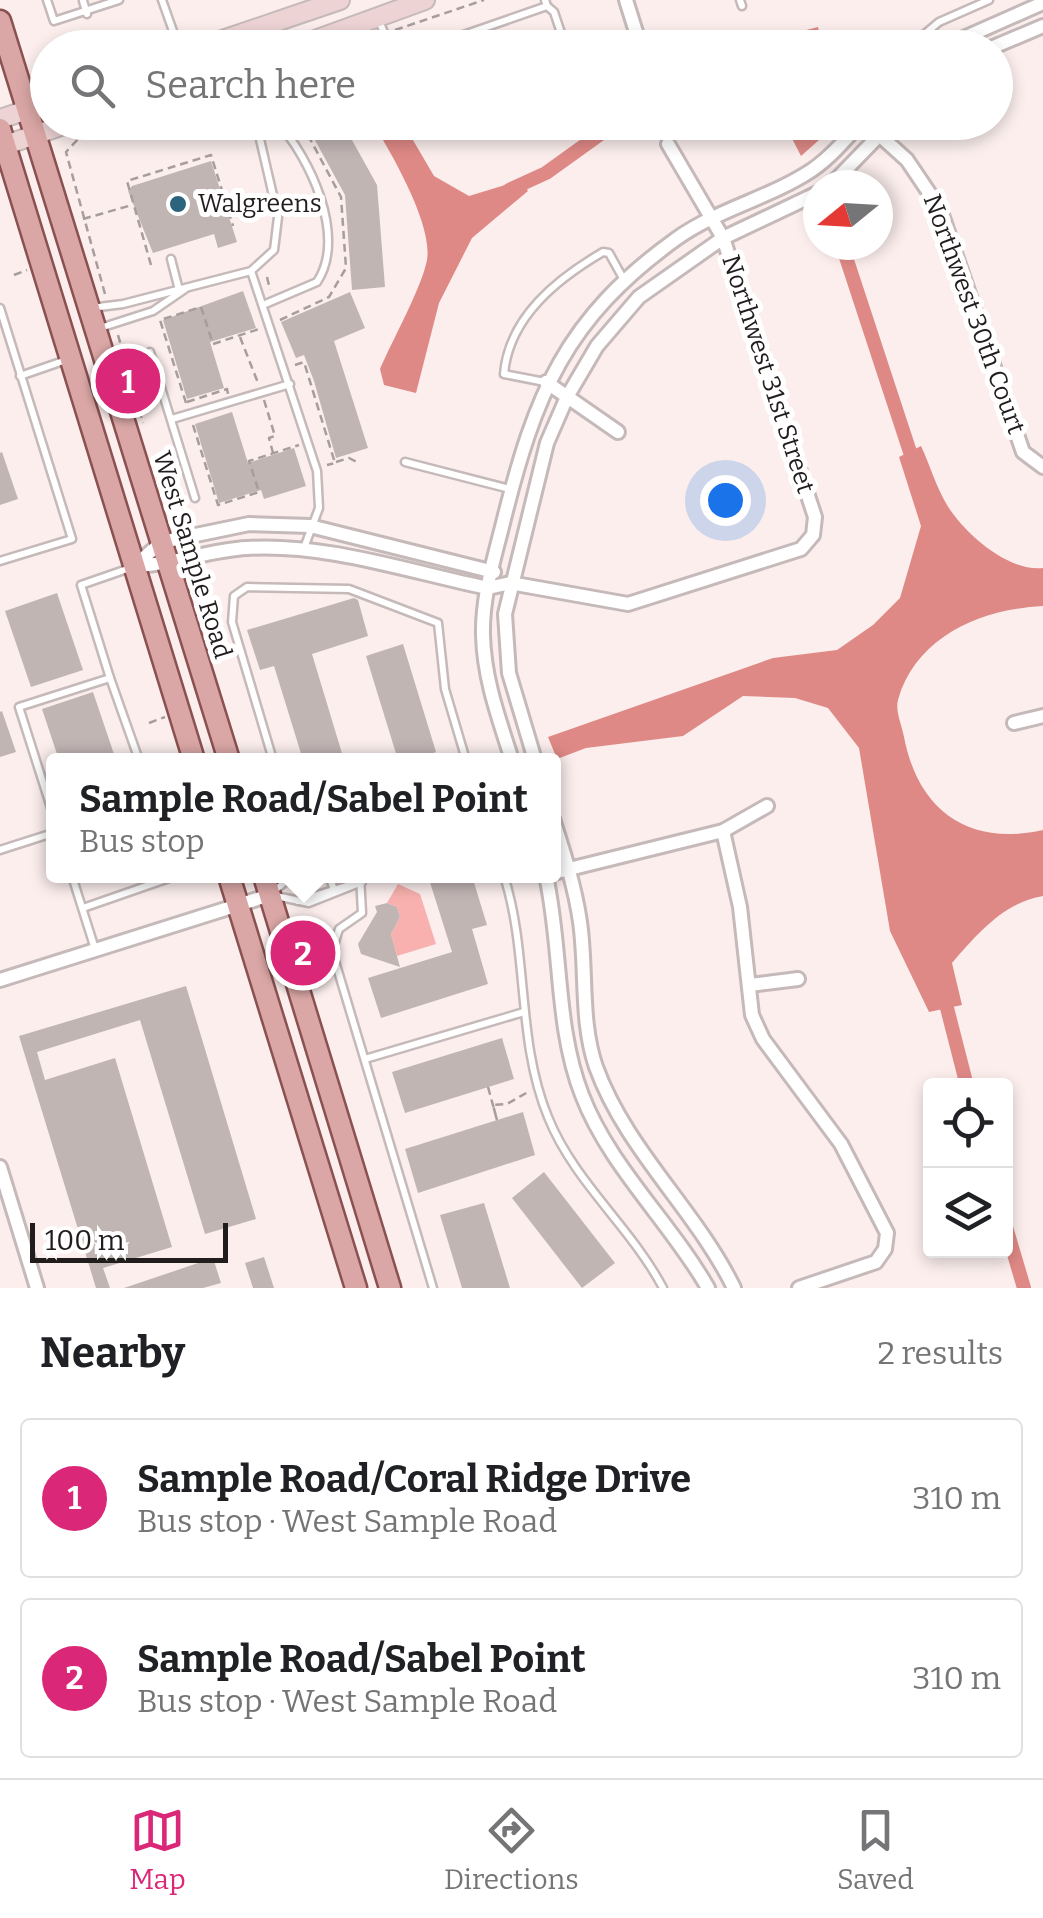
<!DOCTYPE html>
<html lang="en">
<head>
<meta charset="utf-8">
<style>
  body { margin:0; font-family:Bitter,serif; background:#f2f2f2; color:#202124 }
  .controls { position:absolute; right:30px; bottom:30px; display:grid; overflow:hidden; border-radius:10px; box-shadow:0 5px 15px #0003 }
  .controls button { width:90px; height:90px; display:grid; place-items:center; padding:0; border:0; border-bottom:2px solid #e0e0e0; background:#fff; color:#202124; font:50px sans-serif }
  .compass { position:absolute; left:803px; top:170px; width:90px; height:90px; border-radius:50%; background:#fff; box-shadow:0 5px 15px #0003; rotate:252deg }
  .scale { position:absolute; left:30px; bottom:25px; width:198px; box-sizing:border-box; padding-left:10px; border:5px solid #221d1d; border-top:0; font-size:28px; line-height:35px; white-space:nowrap; color:#221d1d; -webkit-text-stroke:8px #fff; paint-order:stroke }
  .you { position:absolute; left:725px; top:500px; width:35px; height:35px; margin:-25px; border:8px solid #fff; border-radius:50%; background:#1a73e8; box-shadow:0 0 0 15px #1a73e833 }
  .badge { display:grid; place-items:center; width:65px; height:65px; border-radius:50%; background:#db2777; color:#fff; font-size:32px; font-weight:700 }
  .pin { position:absolute; translate:-50% -50%; border:5px solid #fff; box-shadow:0 2px 10px #0006 }
  .popup { position:absolute; left:46px; top:753px; width:515px; height:130px; box-sizing:border-box; display:grid; place-content:center; border-radius:10px; background:#fff; filter:drop-shadow(0 2px 8px #0005); font-size:32px; white-space:nowrap; color:#757577 }
  .popup b { font-size:38px; color:#202124 }
  .popup::after { content:''; position:absolute; left:50%; top:100%; margin-left:-20px; border:20px solid transparent; border-top-color:#fff }
  .list { margin:0; padding:0; list-style:none }
  h2 { display:flex; justify-content:space-between; align-items:center; height:130px; margin:0; padding:0 40px; font-size:42px }
  h2 small { font-size:32px; font-weight:400; color:#757577 }
  .list li { display:grid; grid-template-columns:65px 1fr auto; gap:30px; align-items:center; box-sizing:border-box; height:160px; margin:0 20px 20px; padding:0 20px; border:2px solid #e0e0e0; border-radius:10px }
  .list b { display:block; font-size:38px; white-space:nowrap }
  .list p { margin:0; font-size:32px; white-space:nowrap; color:#757577 }
  .list em { font-size:32px; font-style:normal; color:#757577 }
  .icon { flex:none; width:55px; height:55px; fill:none; stroke:currentColor; stroke-width:2; stroke-linecap:round; stroke-linejoin:round }
  .map { position:relative; flex:none; width:1043px; height:1288px; overflow:hidden }
  .search { position:absolute; background:#fff; box-shadow:0 5px 15px #0003; left:30px; right:30px; top:30px; height:110px; display:flex; align-items:center; gap:25px; box-sizing:border-box; padding:0 35px; border-radius:55px; color:#757577; font-size:38px }
  .sheet { height:490px; background:#fff }
  nav { display:flex; justify-content:space-around; align-items:center; box-sizing:border-box; height:140px; border-top:2px solid #e0e0e0; background:#fff; font-size:28px; color:#757577 }
  nav a { display:grid; justify-items:center; gap:5px }
  nav .on { color:#db2777 }
  .map>svg:first-child { display:block }
  .green { fill:#f8b1ae }
  .water { fill:#df8986 }
  .lines { fill:none; stroke-linecap:round; stroke-linejoin:round }
  .canal { stroke:#df8986; stroke-width:14 }
  .building { fill:#c1b5b4 }
  .service-casing { stroke:#c5b9b9; stroke-width:11 }
  .minor-casing { stroke:#c5b9b9; stroke-width:18 }
  .secondary-casing { stroke:#c5b9b9; stroke-width:22 }
  .primary-casing { stroke:#8a5150; stroke-width:25 }
  .path { stroke:#a69d9c; stroke-width:2.5; stroke-dasharray:8 5; stroke-linecap:butt }
  .service { stroke:#fff; stroke-width:6 }
  .minor { stroke:#fff; stroke-width:12 }
  .secondary { stroke:#edd3d3; stroke-width:18 }
  .primary { stroke:#daa7a6; stroke-width:20 }
  .poi-dot { fill:#2c637d; stroke:#fff; stroke-width:4 }
  .labels { text-anchor:middle; dominant-baseline:central; stroke-width:10; stroke-linejoin:round; paint-order:stroke }
  .poi-label { font-size:25px; fill:#221d1d; stroke:#fff; text-anchor:start }
  .street-label { font-size:25px; fill:#221d1d; stroke:#fff }
</style>
</head>
<body>
<div class="map">
<svg width="1043" height="1288" viewBox="0 0 1043 1288">
  <rect width="100%" height="100%" fill="#fbeeed"/>
  <polygon class="green" points="398,884 420,894 436,944 397,956 391,934 400,917 397,907 387,903"/>
  <g class="water">
    <polygon points="818,27 822,47 741,47"/>
    <path d="M 373,123 L 403,123 L 434,176 L 469,196 L 522,180 L 528,191 L 472,238 L 439,303 L 416,393 L 384,385 L 380,369 C 392,341 422,287 427,260 C 433,224 391,153 373,123 Z"/>
    <polygon points="784,123 821,123 819,140 801,156"/>
    <path d="M 921,446 C 930,465 936,487 947,505 C 964,533 1008,572 1043,568 L 1043,606 C 982,609 916,636 898,700 C 895,711 902,726 904,737 C 918,810 968,847 1043,830 L 1043,896 C 1004,902 976,935 952,963 L 962,1005 L 929,1012 L 890,931 L 859,748 L 828,708 L 795,698 L 743,696 L 683,736 L 586,748 L 557,759 L 548,737 L 773,658 L 837,650 L 873,625 L 900,598 L 921,526 L 899,457 Z"/>
  </g>
  <g class="lines">
    <g class="canal">
      <polyline points="509,190 546,173 617,122"/>
      <polyline points="842,245 910,452"/>
      <polyline points="947,1008 967,1086"/>
      <polyline points="1006,1227 1024,1288"/>
    </g>
  </g>
  <g class="building">
    <polygon points="305,122 342,122 377,185 385,287 352,290 345,195"/>
    <polygon points="211,161 237,242 218,248 214,234 153,253 128,191 132,186"/>
    <polygon points="243,291 256,328 210,342 224,388 187,399 163,320"/>
    <polygon points="350,292 365,328 334,341 368,448 336,458 314,381 304,355 296,358 281,322"/>
    <polygon points="232,412 248,463 294,448 306,486 264,499 261,490 219,503 195,424"/>
    <polygon points="2,452 18,499 0,505 0,453"/>
    <polygon points="57,593 83,670 31,687 5,611"/>
    <polygon points="354,598 358,600 368,636 312,654 344,760 303,760 274,666 260,670 247,630"/>
    <polygon points="403,644 436,752 412,760 398,760 366,656"/>
    <polygon points="93,692 116,760 59,760 42,709"/>
    <polygon points="2,711 16,752 0,757 0,712"/>
    <polygon points="428,876 472,876 487,925 472,929 488,984 381,1018 368,978 452,952"/>
    <polygon points="387,903 397,907 400,917 391,934 400,967 361,954 358,944 377,912 375,906"/>
    <polygon points="186,986 256,1219 205,1234 140,1020 37,1052 45,1080 115,1058 172,1247 103,1268 110,1288 96,1288 19,1036"/>
    <polygon points="502,1038 514,1079 405,1113 392,1072"/>
    <polygon points="523,1112 535,1155 418,1193 405,1149"/>
    <polygon points="544,1172 615,1263 582,1288 512,1198"/>
    <polygon points="484,1203 510,1288 462,1288 440,1215"/>
    <polygon points="264,1257 274,1288 253,1288 245,1263"/>
    <polygon points="213,1258 221,1283 203,1288 124,1288"/>
  </g>
  <g class="lines">
    <defs>
      <g id="service">
        <polyline points="47,0 54,21 119,0"/>
        <polyline points="162,0 179,48"/>
        <polyline points="740,0 742,6"/>
        <polyline points="83,1 87,14"/>
        <polyline points="547,6 554,12 566,48"/>
        <polyline points="378,19 391,48"/>
        <polyline points="426,48 547,6 545,0"/>
        <polyline points="908,48 939,22 989,0"/>
        <polyline points="171,259 179,290"/>
        <polyline points="251,271 317,471 319,508 304,548"/>
        <path d="M 263,305 L 317,282 C 347,237 310,157 277,122"/>
        <polyline points="0,308 72,539 0,561"/>
        <polyline points="91,308 123,304 251,271 274,250 278,217 256,122"/>
        <polyline points="97,329 153,311 185,289"/>
        <polyline points="150,352 195,498"/>
        <polyline points="20,376 69,359"/>
        <path d="M 545,382 L 504,374 C 509,317 557,279 603,252 L 609,253 L 624,280"/>
        <polyline points="172,419 290,384"/>
        <polyline points="405,462 510,489"/>
        <polyline points="110,678 81,585 130,568"/>
        <polyline points="273,760 232,622 234,596 247,587 349,589 438,623 445,689 466,760"/>
        <polyline points="53,814 19,707 110,678 139,760"/>
        <polyline points="0,850 53,833"/>
        <polyline points="72,876 95,949"/>
        <polyline points="329,876 333,887"/>
        <polyline points="360,876 362,913 339,929 332,951 433,1288"/>
        <path d="M 504,876 C 529,954 516,1039 548,1117 C 574,1182 631,1227 663,1288"/>
        <polyline points="274,891 285,882 308,876"/>
        <polyline points="276,896 309,903 362,882"/>
        <polyline points="298,901 356,883"/>
        <polyline points="83,908 175,876"/>
        <polyline points="365,1059 524,1012"/>
      </g>
      <g id="minor">
        <polyline points="626,0 641,48"/>
        <polyline points="941,48 1043,3"/>
        <polyline points="991,48 1043,26"/>
        <polyline points="865,122 907,160 940,209 1023,452 1043,467"/>
        <polyline points="831,185 892,122"/>
        <polyline points="546,382 618,432"/>
        <path d="M 134,566 C 173,565 208,550 247,548 C 327,543 410,572 488,588 L 510,583 L 628,604 L 801,549 L 813,535 L 815,517 L 723,238 L 668,144"/>
        <polyline points="134,566 162,542 249,524 310,526 494,572"/>
        <polyline points="1014,723 1043,716"/>
        <path d="M 512,760 C 499,719 484,679 483,635 C 482,597 494,559 503,523 C 535,394 565,319 676,239 C 718,209 770,198 812,170 C 831,157 846,139 861,122"/>
        <polyline points="535,760 509,673 505,614 547,443 567,397 597,346 639,297 723,238 818,193"/>
        <path d="M 553,819 C 564,853 575,887 580,922 C 587,970 580,1021 596,1067 C 626,1150 696,1210 734,1288"/>
        <polyline points="723,831 740,907 752,1015 763,1039 841,1144 887,1233 885,1249 876,1262 799,1288"/>
        <polyline points="553,873 723,831 767,806"/>
        <path d="M 546,876 C 562,947 555,1026 582,1095 C 609,1166 671,1223 708,1288"/>
        <polyline points="0,980 270,895"/>
        <polyline points="750,985 798,979"/>
        <polyline points="0,1167 37,1288"/>
      </g>
      <g id="secondary">
        <polyline points="199,48 340,0"/>
        <polyline points="293,48 425,0"/>
        <polyline points="0,119 48,103"/>
        <polyline points="0,147 72,122"/>
      </g>
      <g id="primary">
        <polyline points="0,21 229,760"/>
        <polyline points="0,129 194,760"/>
        <polyline points="229,876 356,1288"/>
        <polyline points="264,876 390,1288"/>
      </g>
    </defs>
    <use href="#service" class="service-casing"/>
    <use href="#minor" class="minor-casing"/>
    <use href="#secondary" class="secondary-casing"/>
    <use href="#primary" class="primary-casing"/>
    <g class="path">
      <polyline points="395,30 484,0"/>
      <polyline points="83,219 132,205"/>
      <polyline points="151,265 127,181 211,155 233,226"/>
      <polyline points="14,275 27,270"/>
      <polyline points="267,277 270,290"/>
      <polyline points="105,294 66,152 79,138 130,133 159,122"/>
      <polyline points="280,320 329,297 346,268 341,197 301,122"/>
      <polyline points="118,335 143,423"/>
      <polyline points="240,337 258,383"/>
      <polyline points="295,365 304,362 335,463 327,465"/>
      <polyline points="264,400 275,436 269,438 273,453"/>
      <polyline points="187,402 227,389 228,394"/>
      <polyline points="186,403 160,320 201,307 213,344 259,329"/>
      <polyline points="193,425 218,505 259,492 249,461 299,445"/>
      <polyline points="336,462 349,458 357,462"/>
      <polyline points="149,723 165,717"/>
      <polyline points="488,1087 497,1120 493,1105 507,1104 528,1092"/>
    </g>
    <use href="#service" class="service"/>
    <use href="#minor" class="minor"/>
    <use href="#secondary" class="secondary"/>
    <use href="#primary" class="primary"/>
  </g>
  <circle class="poi-dot" cx="178" cy="204" r="10"/>
  <g class="labels">
    <g class="poi-label">
      <text x="198" y="204">Walgreens</text>
    </g>
    <g class="street-label">
      <text transform="translate(974 314) rotate(70)">Northwest 30th Court</text>
      <text transform="translate(768 374) rotate(72)">Northwest 31st Street</text>
      <text transform="translate(192 555) rotate(73)">West Sample Road</text>
    </g>
  </g>
</svg>
<div class="controls">
<button><svg class="icon" aria-label="locate" viewBox="0 0 24 24"><circle cx="12" cy="12" r="6"/><path d="M12 2v4M12 18v4M2 12h4M18 12h4"/></svg></button>
<button><svg class="icon" aria-label="layers" viewBox="0 0 24 24"><path d="M12 4l9 5-9 5-9-5zM3 14l9 5 9-5"/></svg></button>
</div>
<svg class="compass" viewBox="-18 -18 36 36"><path d="M0-13l5 13h-10z" fill="#e53935"/><path d="M0 13l5-13h-10z" fill="#757577"/></svg>
<div class="scale">100 m</div>
<div class="you"></div>
<div class="pin badge" style="left:128px;top:381px">1</div>
<div class="pin badge" style="left:303px;top:953px">2</div>
<div class="popup"><b>Sample Road/Sabel Point</b>Bus stop</div>
<div class="search"><svg class="icon" aria-label="search" viewBox="0 0 24 24"><circle cx="10" cy="10" r="6"/><path d="M15 15l6 6"/></svg>Search here</div>
</div>
<section class="sheet">
<h2>Nearby<small>2 results</small></h2>
<ul class="list">
<li><span class="badge">1</span><div><b>Sample Road/Coral Ridge Drive</b><p>Bus stop · West Sample Road</p></div><em>310 m</em></li>
<li><span class="badge">2</span><div><b>Sample Road/Sabel Point</b><p>Bus stop · West Sample Road</p></div><em>310 m</em></li>
</ul>
</section>
<nav>
<a class="on"><svg class="icon" aria-label="map" viewBox="0 0 24 24"><path d="M3 6l6-2 6 2 6-2v14l-6 2-6-2-6 2zM9 4v14M15 6v14"/></svg>Map</a>
<a><svg class="icon" aria-label="directions" viewBox="0 0 24 24"><path d="M12 3l9 9-9 9-9-9zM9 14v-3h6M13 9l2 2-2 2"/></svg>Directions</a>
<a><svg class="icon" aria-label="saved" viewBox="0 0 24 24"><path d="M7 4h10v16l-5-4-5 4z"/></svg>Saved</a>
</nav>
</body>
</html>
